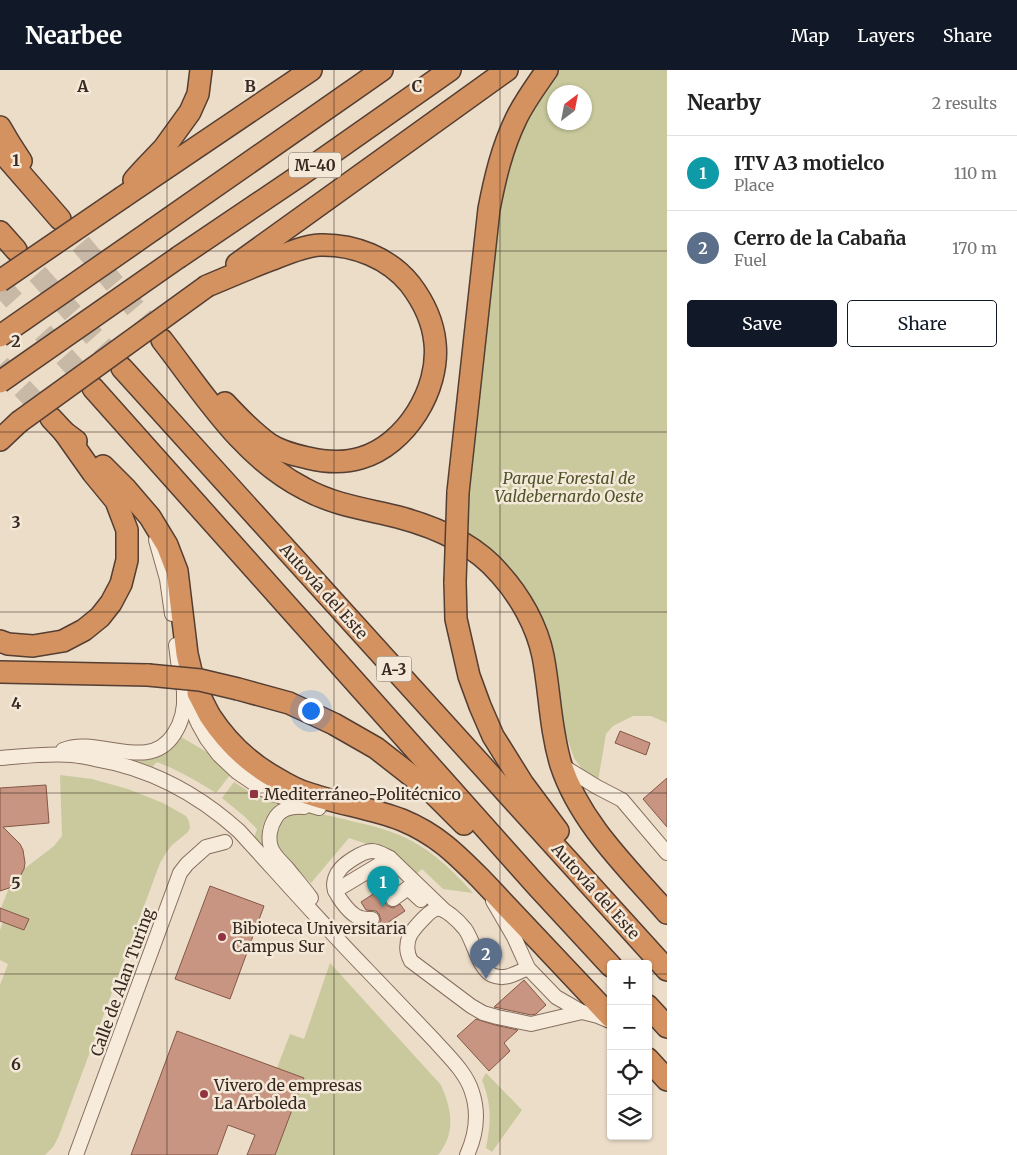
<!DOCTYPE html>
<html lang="en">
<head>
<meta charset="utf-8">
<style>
  body { margin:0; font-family:Merriweather,serif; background:#f6f6f6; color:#222 }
  .controls { position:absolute; right:15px; bottom:15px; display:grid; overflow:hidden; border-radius:5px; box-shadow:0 1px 4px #0004 }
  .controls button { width:45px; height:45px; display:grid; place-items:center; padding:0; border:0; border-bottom:1px solid #e0e0e0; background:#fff; color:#222; font:25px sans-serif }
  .compass { position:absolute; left:547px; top:15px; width:45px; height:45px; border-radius:50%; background:#fff; box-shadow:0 1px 4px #0004; rotate:32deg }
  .you { position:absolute; left:310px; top:640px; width:18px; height:18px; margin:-12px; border:4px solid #fff; border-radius:50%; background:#1a73e8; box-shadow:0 0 0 8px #1a73e833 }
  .badge { display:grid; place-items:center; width:32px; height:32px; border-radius:50%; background:#111827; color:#fff; font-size:16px; font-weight:700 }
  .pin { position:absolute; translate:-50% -41px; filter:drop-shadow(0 1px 2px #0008) }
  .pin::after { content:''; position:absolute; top:26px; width:18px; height:15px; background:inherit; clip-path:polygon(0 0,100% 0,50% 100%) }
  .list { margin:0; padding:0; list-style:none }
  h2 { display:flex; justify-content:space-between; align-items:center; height:65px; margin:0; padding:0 20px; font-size:21px }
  h2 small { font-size:16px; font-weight:400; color:#767676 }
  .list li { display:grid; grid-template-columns:32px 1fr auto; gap:15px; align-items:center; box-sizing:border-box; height:75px; padding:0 20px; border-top:1px solid #e0e0e0 }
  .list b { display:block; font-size:19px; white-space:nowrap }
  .list p { margin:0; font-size:16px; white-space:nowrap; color:#767676 }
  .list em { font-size:16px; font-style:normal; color:#767676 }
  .actions { display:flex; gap:10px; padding:15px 20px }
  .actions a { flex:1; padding:11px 0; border:1px solid #111827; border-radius:5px; text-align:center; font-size:18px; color:#111827 }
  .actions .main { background:#111827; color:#fff }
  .icon { flex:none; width:28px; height:28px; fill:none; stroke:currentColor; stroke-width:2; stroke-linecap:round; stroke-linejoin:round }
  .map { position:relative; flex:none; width:667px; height:1085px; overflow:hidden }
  header { display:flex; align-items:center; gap:30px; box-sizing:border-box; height:70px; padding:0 25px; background:#111827; color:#fff }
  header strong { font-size:24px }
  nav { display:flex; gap:28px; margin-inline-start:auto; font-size:18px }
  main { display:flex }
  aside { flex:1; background:#fff }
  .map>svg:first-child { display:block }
  .green { fill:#c9c99d; fill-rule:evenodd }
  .building { fill:#c79581; stroke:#845746 }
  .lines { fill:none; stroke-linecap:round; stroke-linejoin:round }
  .highway-tunnel { stroke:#c8b9a7; stroke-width:21; stroke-dasharray:21 11; stroke-linecap:butt }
  .minor-casing { stroke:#876f5f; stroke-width:16 }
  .highway-casing { stroke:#553e32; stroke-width:24 }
  .minor { stroke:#f7ebdb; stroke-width:14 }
  .highway { stroke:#d49260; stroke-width:21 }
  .highway-bridge-casing { stroke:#553e32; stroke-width:24; stroke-linecap:butt }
  .highway-bridge { stroke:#d49260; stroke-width:21 }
  .grid { fill:none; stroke:#382921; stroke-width:1; stroke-opacity:0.55 }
  .poi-dot { fill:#923340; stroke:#f4e8d8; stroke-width:2 }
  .labels { text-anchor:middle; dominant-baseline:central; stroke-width:5; stroke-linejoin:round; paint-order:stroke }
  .shield { fill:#f4e8d8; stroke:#706258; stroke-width:1 }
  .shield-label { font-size:15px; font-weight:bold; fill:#382921 }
  .park-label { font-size:16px; font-style:italic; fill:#4e5329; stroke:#f4e8d8 }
  .street-label { font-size:16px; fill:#382921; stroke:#f4e8d8 }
  .poi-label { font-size:16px; fill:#382921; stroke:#f4e8d8; text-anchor:start }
  .grid-label { font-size:16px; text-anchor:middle; font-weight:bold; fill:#382921; stroke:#f4e8d8; stroke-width:5; stroke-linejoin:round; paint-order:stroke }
</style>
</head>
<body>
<header>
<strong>Nearbee</strong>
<nav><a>Map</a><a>Layers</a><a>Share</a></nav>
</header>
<main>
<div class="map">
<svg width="667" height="1085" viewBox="0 0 667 1085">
  <rect width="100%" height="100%" fill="#ecddc9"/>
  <g class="green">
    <path d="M 557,0 L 667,0 L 667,653 L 651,646 L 633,646 L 613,656 L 606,664 L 598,711 L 585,703 L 574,688 L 566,665 L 553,582 L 541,545 L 527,519 L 509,496 L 487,476 L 466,462 C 472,389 480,317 488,244 C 494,193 496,140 511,91 C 521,57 539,29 557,0 ZM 554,22 L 584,22 L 584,52 L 554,52 Z"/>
    <path d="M 181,667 L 212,685 L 230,705 L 216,723 C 197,711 178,700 157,692 L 152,697 L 136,690 C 158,687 166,684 181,667 Z"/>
    <polygon points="60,705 92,709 128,719 163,733 186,746 189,751 190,758 188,762 172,775 166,783 160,793 58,1068 53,1077 45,1085 0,1085 0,915 8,894 0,890 0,860 3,852 25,860 28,849 1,838 9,818 18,810 24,799 54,776 62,766"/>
    <path d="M 234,712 L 248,721 L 247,724 L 257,731 L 261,726 L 277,734 C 263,749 259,757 264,777 L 254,768 L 257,759 L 244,746 L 222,728 Z"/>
    <path d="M 309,743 C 325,744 340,748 355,752 C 374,756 393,761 410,770 C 435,783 454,802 473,823 L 443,819 L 422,799 L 415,805 L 393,783 L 349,768 L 311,813 C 300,801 280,785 275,770 C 274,766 275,759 278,755 C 286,743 295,744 309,743 Z"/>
    <path d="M 330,893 L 441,1015 C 452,1040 456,1063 438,1085 L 275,1085 L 304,1008 L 277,998 L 290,964 L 304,969 Z"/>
    <path d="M 486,1003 L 522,1040 L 492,1082 L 486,1078 C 491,1052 492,1035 482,1010 Z"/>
  </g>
  <g class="building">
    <polygon points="620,661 650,673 646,685 615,673"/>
    <polygon points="667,708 667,757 643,729"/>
    <polygon points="46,715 49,753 3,757 20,774 23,780 25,793 24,799 18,810 9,818 0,821 0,718"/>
    <polygon points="210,816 264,836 230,929 175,909"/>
    <polygon points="384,817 388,822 385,825 384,829 386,835 390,837 393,838 400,834 405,841 378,859 377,856 379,854 381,850 379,844 376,841 366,840 361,832"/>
    <polygon points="0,838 29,849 24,860 0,851"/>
    <polygon points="524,910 546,935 536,944 531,945 494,937"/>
    <polygon points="476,949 495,955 518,960 504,973 510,981 489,1001 457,966"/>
    <polygon points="177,961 304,1008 275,1085 247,1085 255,1065 228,1055 217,1085 131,1085"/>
  </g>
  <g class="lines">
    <g class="highway-tunnel">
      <polyline points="60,149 162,270"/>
      <polyline points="16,180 122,298"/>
      <polyline points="0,215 93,318"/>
      <polyline points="0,295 51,348"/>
    </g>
    <defs>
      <g id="minor">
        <polyline points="156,470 167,509 172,544"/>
        <polyline points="176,575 179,599 184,621 198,653 207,669 219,685 237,702 259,717 273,724 319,738"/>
        <path d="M 63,680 C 97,665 149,704 174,664 C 182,652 185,638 184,623"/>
        <path d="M 0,688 C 24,686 48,683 72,685 C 80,686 87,687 95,689 C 149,698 198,724 239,761 C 282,808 324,856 368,901 C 390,924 412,947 434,970 C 448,986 466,1002 472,1022 C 479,1043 476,1065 467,1085"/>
        <polyline points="561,695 597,717 622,730 667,783"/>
        <path d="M 304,737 C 294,736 282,738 276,747 C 270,756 267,769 272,780 C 275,786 282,793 287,798 C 295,808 303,817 311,828"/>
        <polyline points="335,821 390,788"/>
        <polyline points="393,829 408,818 421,830"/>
        <polyline points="493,831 514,867 528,898 556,927 582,942 598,946 610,951"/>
        <path d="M 372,849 C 367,849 361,849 356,846 C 349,842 334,824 334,815 C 334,811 336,804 339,801 C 343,794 363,781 372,781 C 378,781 384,785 390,788 L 444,840"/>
        <path d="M 528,898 C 516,903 505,911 492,905 C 478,898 474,871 465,859 C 461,854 456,849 451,845 C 439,836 435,837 425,847 C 420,852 414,858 410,865 C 406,874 406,882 411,891 L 471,936 L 483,943 L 497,947 L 531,954 L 582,942"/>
        <polyline points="76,1085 180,803 187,794 206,777 225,772"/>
      </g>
      <g id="highway">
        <polyline points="0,57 10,74 21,91"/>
        <polyline points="0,80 60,149"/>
        <polyline points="134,110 143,100 164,78 190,42 198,24 201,0"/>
        <polyline points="123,127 311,0"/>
        <polyline points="154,159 382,0"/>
        <polyline points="0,162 16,180"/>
        <polyline points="179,187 299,106 450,0"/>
        <polyline points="237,194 507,0"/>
        <path d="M 207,216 C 229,207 251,197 273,189 C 288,183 304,176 320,175 C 354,174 389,188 410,214 C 423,231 433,251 435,273 C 440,319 406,375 361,388 C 345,393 325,392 308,388 C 295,385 281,382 269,374 C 255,364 237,346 225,333"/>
        <path d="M 162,270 C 204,324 242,387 305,419 C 334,435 366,439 398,447 C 436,457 474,473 500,504 C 520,526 537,556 543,586 C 550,622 550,659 561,695 C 580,753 628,798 667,843"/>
        <polyline points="122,298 667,900"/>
        <polyline points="93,318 537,816 611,896"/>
        <polyline points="51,348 64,362 76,371"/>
        <polyline points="0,370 19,352"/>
        <polyline points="103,396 126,419 150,447 167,475 177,501 187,584 191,601"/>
        <path d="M 458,422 L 489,139 C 495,108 502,78 516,49 C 524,32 536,16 547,0"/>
        <polyline points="455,512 456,549 469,606 480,636 493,666 523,714 558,761"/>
        <polyline points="0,571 8,574 33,576 63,571 84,560 100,547 111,533 121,514 127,490 127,460 116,431 93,403 64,362"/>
        <polyline points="0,602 148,605"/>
        <polyline points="238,619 289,633 334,654 376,678 431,721 464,754"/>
        <path d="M 198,623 C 202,630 206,639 210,646 C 227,672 249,693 276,708 C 286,714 296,720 307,723 C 338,734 371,738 402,750 C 436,764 455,783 480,808 L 611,947"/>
        <polyline points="648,936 667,957"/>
        <polyline points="648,989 667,1010"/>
      </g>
    </defs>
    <use href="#minor" class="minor-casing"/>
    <use href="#highway" class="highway-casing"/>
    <use href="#minor" class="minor"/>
    <use href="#highway" class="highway"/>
    <defs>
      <g id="highway-bridge">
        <polyline points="0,211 123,127"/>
        <polyline points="0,266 154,159"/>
        <polyline points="0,312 179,187"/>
        <polyline points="19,352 207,216"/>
        <polyline points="455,512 458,422"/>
        <polyline points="148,605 200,610 238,619"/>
      </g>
    </defs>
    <use href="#highway-bridge" class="highway-bridge-casing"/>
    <use href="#highway-bridge" class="highway-bridge"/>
  </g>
  <path class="grid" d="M 167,0 L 167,1085M 334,0 L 334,1085M 500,0 L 500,1085M 0,181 L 667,181M 0,362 L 667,362M 0,542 L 667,542M 0,723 L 667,723M 0,904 L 611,904M 648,904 L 667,904"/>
  <g class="poi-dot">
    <rect x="249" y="719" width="10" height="10" rx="2.5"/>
    <circle cx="222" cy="867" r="5"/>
    <circle cx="204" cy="1024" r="5"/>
  </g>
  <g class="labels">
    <g class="shield">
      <rect x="289" y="82.5" width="52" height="25" rx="4"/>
      <rect x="376.5" y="586.5" width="35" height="25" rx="4"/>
    </g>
    <g class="shield-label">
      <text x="315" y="95">M-40</text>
      <text x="394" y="599">A-3</text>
    </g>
    <g class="park-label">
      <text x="569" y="408">Parque Forestal de<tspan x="569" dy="18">Valdebernardo Oeste</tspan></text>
    </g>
    <g class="street-label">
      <text transform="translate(324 521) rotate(48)">Autovía del Este</text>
      <text transform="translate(596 821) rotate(48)">Autovía del Este</text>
      <text transform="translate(122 912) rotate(-70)">Calle de Alan Turing</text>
    </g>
    <g class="poi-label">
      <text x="264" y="724">Mediterráneo-Politécnico</text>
      <text x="232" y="858">Bibioteca Universitaria<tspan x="232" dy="18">Campus Sur</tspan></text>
      <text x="214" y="1015">Vivero de empresas<tspan x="214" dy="18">La Arboleda</tspan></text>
    </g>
  </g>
  <g class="grid-label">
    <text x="83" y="22">A</text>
    <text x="250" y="22">B</text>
    <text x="417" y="22">C</text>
    <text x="16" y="96">1</text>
    <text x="16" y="277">2</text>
    <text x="16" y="458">3</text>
    <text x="16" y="639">4</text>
    <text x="16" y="819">5</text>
    <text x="16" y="1000">6</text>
  </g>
</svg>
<div class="controls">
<button>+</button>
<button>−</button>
<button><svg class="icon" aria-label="locate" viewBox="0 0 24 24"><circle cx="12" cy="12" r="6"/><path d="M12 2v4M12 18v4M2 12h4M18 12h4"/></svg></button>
<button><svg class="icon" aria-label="layers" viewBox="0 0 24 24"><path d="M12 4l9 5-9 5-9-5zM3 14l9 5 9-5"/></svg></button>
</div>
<svg class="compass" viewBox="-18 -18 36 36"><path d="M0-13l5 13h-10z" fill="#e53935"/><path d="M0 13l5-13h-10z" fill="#767676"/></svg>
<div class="you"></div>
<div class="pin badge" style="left:383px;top:837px;background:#0f9aa8">1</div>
<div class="pin badge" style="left:486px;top:909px;background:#5c6f8a">2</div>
</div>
<aside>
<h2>Nearby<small>2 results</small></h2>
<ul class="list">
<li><span class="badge" style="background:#0f9aa8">1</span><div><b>ITV A3 motielco</b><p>Place</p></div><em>110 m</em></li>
<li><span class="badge" style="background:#5c6f8a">2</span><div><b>Cerro de la Cabaña</b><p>Fuel</p></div><em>170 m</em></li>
</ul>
<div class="actions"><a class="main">Save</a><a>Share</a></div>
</aside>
</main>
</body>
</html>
